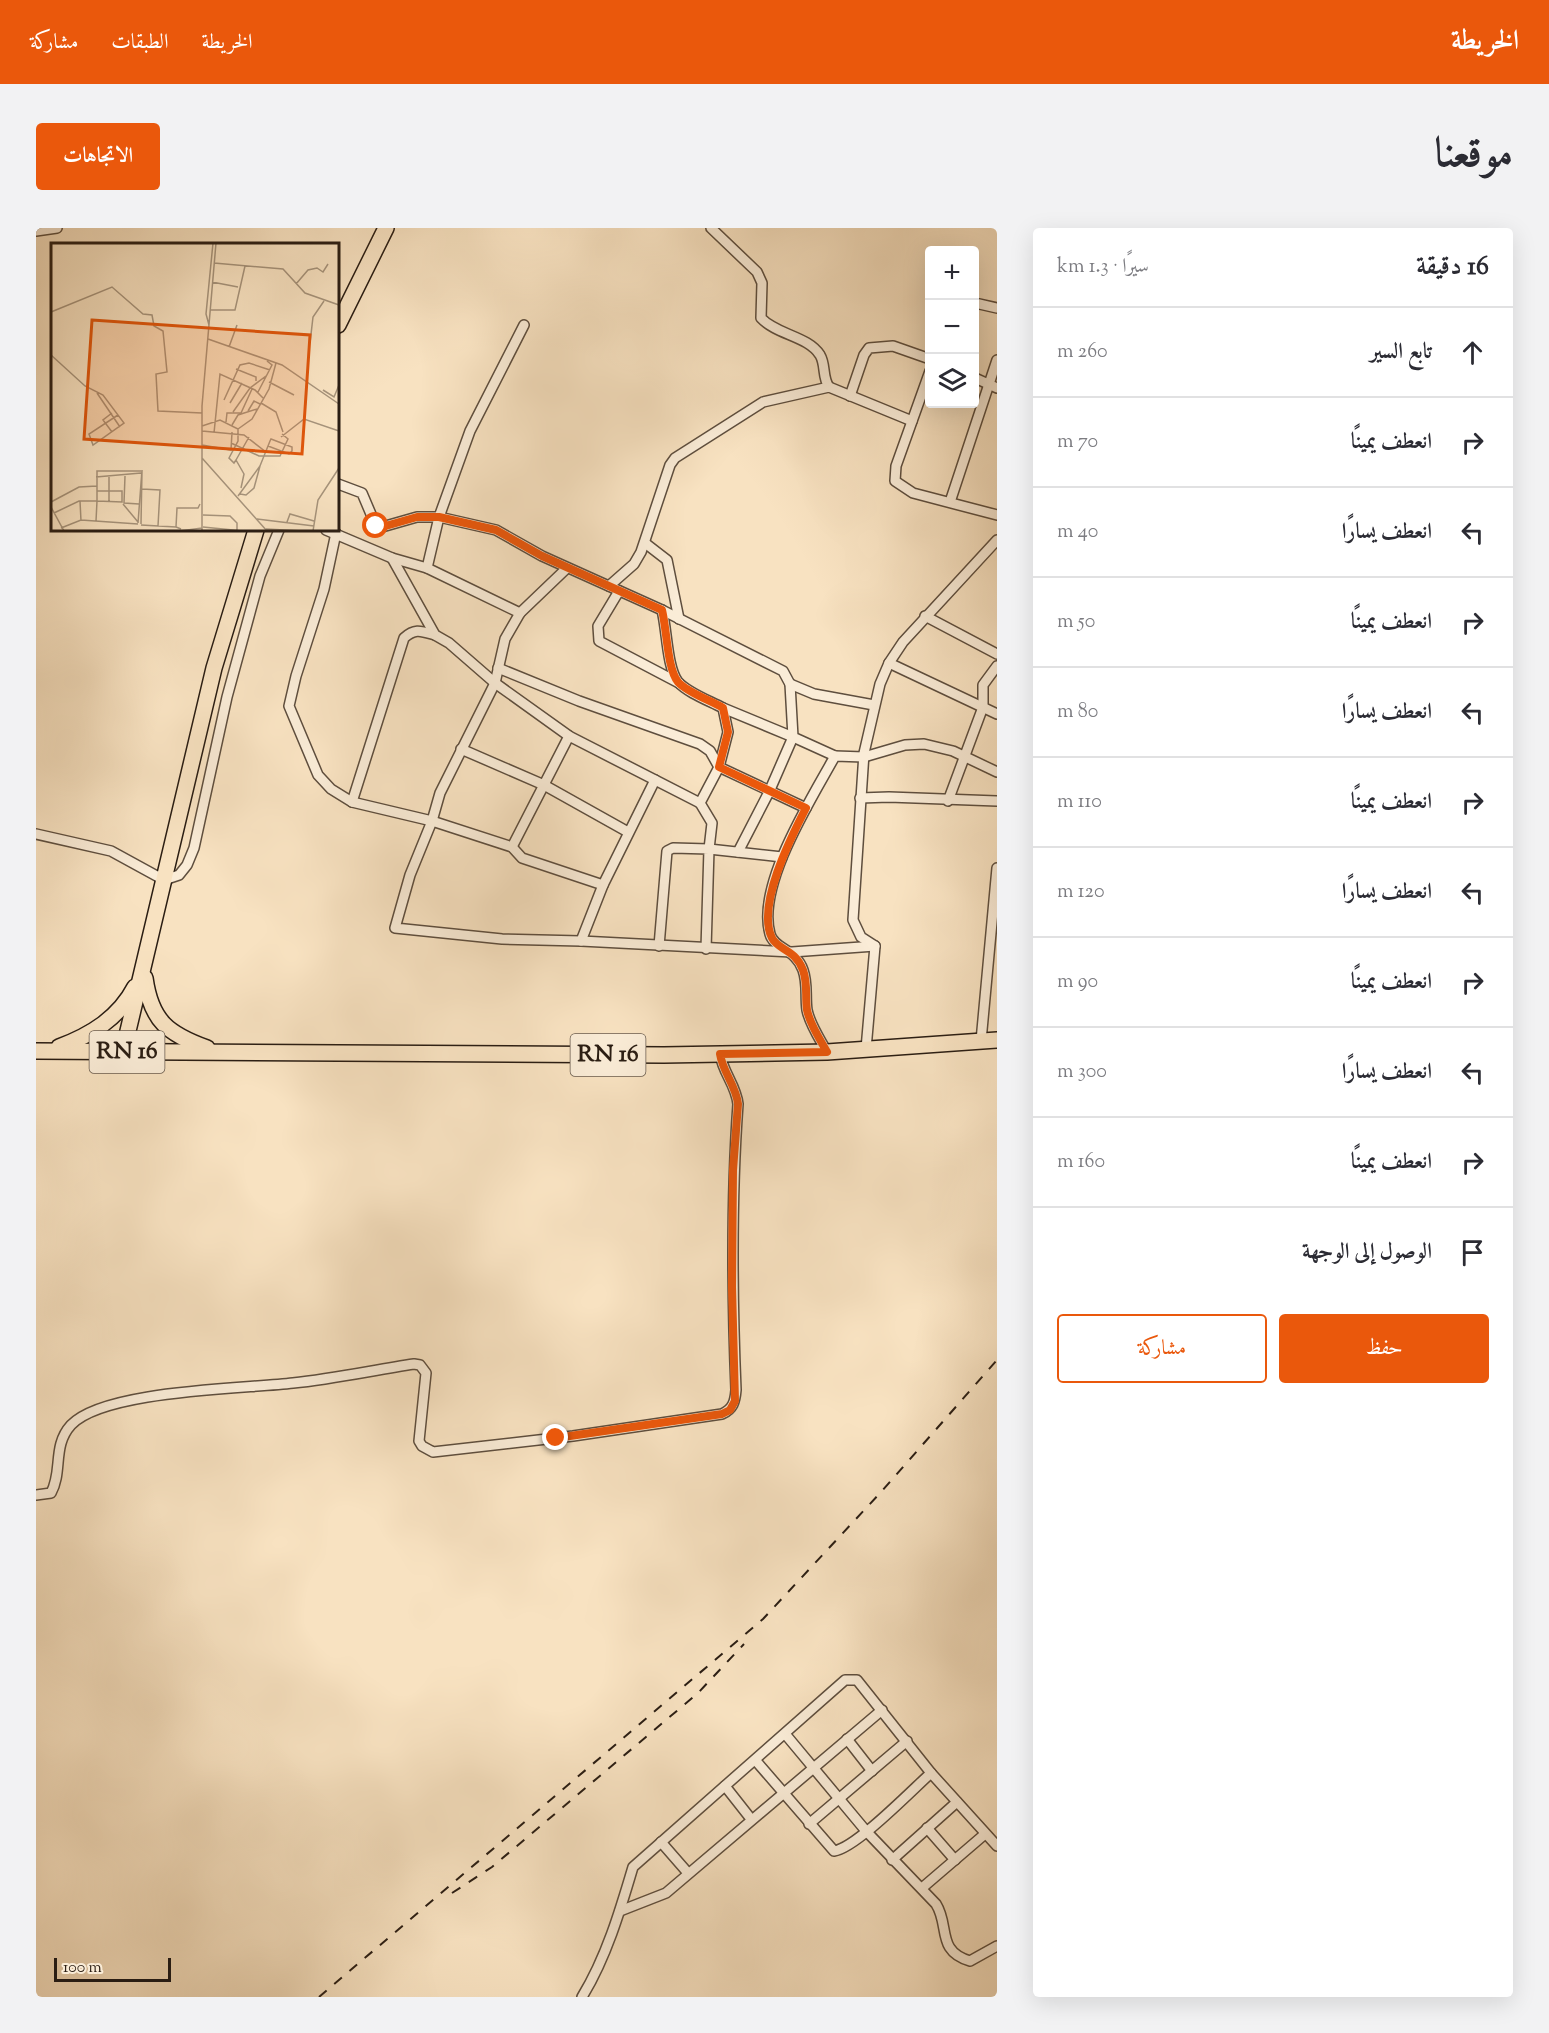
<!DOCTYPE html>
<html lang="ar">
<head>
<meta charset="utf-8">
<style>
  body { margin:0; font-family:"Sorts Mill Goudy",Amiri,serif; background:#f2f2f3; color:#2b2b33; direction:rtl }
  .controls { position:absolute; right:18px; top:18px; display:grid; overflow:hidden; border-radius:6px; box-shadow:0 6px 24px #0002 }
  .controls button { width:54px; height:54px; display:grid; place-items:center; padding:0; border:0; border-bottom:2px solid #e1e1e2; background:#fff; color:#2b2b33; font:30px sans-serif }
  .scale { position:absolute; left:18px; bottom:15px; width:117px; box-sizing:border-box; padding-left:6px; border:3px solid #2a1d13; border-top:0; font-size:16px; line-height:21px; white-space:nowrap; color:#2a1d13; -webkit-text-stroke:4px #faecd7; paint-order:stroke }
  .stop { position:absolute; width:18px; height:18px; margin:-14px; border:4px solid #ea580c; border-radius:50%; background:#fff }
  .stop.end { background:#ea580c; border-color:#fff; box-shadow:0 2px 6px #0008 }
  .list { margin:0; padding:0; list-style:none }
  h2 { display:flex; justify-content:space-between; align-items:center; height:78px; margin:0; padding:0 24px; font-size:26px }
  h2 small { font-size:20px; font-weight:400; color:#7c7c81 }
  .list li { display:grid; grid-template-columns:39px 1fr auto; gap:18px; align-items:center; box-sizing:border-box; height:90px; padding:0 24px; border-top:2px solid #e1e1e2 }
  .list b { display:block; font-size:22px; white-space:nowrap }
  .list em { font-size:20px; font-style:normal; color:#7c7c81 }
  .actions { display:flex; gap:12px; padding:18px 24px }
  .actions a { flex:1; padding:14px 0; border:2px solid #ea580c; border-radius:6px; text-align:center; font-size:21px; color:#ea580c }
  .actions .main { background:#ea580c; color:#fff }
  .icon { flex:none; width:33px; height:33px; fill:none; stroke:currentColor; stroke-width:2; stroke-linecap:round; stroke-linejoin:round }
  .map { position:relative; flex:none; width:961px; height:1769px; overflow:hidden; direction:ltr; border-radius:6px }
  header { display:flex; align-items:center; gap:36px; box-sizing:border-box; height:84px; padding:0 30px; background:#ea580c; color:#fff }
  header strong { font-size:28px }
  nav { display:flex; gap:33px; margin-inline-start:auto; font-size:21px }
  .intro { display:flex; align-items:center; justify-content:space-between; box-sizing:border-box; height:144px; padding:0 36px }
  h1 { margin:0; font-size:42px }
  .button { padding:15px 27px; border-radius:6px; background:#ea580c; color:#fff; font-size:21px; font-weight:700 }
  main { display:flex; gap:36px; padding:0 36px }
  aside { flex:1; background:#fff; border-radius:6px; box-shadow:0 6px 24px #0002 }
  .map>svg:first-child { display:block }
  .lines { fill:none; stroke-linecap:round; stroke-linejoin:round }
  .street-casing { stroke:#5e4e3e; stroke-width:12 }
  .primary-casing { stroke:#2a1d13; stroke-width:18 }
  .street { stroke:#faecd7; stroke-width:9 }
  .primary { stroke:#f8e2c1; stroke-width:15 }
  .rail { stroke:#2a1d13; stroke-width:2; stroke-dasharray:10 10; stroke-linecap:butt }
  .route { stroke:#ea580c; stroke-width:8 }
  .labels { text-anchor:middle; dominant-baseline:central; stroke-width:4.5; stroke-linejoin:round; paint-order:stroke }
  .shield { fill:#faecd7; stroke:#685b4e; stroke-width:1.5 }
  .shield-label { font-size:24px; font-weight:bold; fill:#2a1d13 }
  .inset-road { fill:none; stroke:#a6937b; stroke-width:1.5 }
  .view { fill:#de560c; fill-opacity:0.15; stroke:#de560c; stroke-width:3 }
  .inset-edge { fill:none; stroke:#2a1d13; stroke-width:3 }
</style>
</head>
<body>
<header>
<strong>الخريطة</strong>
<nav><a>الخريطة</a><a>الطبقات</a><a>مشاركة</a></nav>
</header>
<div class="intro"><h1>موقعنا</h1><a class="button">الاتجاهات</a></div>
<main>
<aside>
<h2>16 دقيقة<small>سيرًا · 1.3 km</small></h2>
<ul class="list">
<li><svg class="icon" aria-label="ahead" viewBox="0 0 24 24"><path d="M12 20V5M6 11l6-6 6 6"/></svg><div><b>تابع السير</b></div><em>260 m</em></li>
<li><svg class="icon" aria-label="right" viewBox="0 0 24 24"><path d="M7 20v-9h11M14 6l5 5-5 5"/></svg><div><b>انعطف يمينًا</b></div><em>70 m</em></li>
<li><svg class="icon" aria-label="left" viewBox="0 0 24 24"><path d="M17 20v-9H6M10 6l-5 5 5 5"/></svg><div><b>انعطف يسارًا</b></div><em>40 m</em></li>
<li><svg class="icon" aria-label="right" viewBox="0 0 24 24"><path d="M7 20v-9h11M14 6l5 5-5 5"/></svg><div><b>انعطف يمينًا</b></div><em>50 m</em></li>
<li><svg class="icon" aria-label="left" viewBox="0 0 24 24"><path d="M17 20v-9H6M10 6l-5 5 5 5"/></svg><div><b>انعطف يسارًا</b></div><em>80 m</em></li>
<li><svg class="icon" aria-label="right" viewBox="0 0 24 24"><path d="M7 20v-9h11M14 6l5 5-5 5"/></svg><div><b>انعطف يمينًا</b></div><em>110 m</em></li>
<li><svg class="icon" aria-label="left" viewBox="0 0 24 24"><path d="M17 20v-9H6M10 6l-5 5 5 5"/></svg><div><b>انعطف يسارًا</b></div><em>120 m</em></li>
<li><svg class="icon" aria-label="right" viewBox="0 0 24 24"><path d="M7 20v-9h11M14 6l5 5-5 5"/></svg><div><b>انعطف يمينًا</b></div><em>90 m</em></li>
<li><svg class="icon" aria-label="left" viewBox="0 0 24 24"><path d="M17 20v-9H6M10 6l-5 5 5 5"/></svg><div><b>انعطف يسارًا</b></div><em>300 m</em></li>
<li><svg class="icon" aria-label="right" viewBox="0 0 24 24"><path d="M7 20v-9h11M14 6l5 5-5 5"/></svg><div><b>انعطف يمينًا</b></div><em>160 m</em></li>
<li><svg class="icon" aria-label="arrive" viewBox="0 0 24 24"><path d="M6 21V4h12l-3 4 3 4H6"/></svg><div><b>الوصول إلى الوجهة</b></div></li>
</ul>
<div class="actions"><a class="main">حفظ</a><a>مشاركة</a></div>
</aside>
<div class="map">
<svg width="961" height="1769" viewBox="0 0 961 1769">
  <rect width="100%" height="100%" fill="#f8e2c1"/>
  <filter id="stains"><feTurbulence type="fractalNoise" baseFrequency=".00333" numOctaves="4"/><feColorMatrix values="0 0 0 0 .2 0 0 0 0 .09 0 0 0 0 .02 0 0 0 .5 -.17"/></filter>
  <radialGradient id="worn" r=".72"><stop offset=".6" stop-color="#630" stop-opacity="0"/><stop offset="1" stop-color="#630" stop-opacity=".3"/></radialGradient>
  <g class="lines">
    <defs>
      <g id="street">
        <path d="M 675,0 L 721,44 L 726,55 L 725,90 C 741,107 772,108 784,127 C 790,137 786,149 793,159"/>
        <polyline points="0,3 21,0"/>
        <polyline points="939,75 961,80"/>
        <polyline points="894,143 860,238 859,253 877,265 961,287"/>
        <polyline points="939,150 961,160"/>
        <polyline points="814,168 828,127 833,120 857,118 894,131"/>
        <polyline points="302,256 326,265 340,298 346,299 381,289 403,289 460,302 506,328 626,382 747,443 754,456 757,509 799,528"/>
        <polyline points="914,274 961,132"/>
        <polyline points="290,302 356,330 391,340 484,385"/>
        <polyline points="300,305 288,361 260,448 253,478 282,547 295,561 316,574 396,593 476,619 486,630 567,657"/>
        <polyline points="609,315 631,332 643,391"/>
        <polyline points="356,330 399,407 413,415 459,455 533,508 664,575"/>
        <polyline points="391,340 403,289 434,203 488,97"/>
        <polyline points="531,340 484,385 469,411 459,455 404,565 396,593 374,647 359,700 466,711 545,713 756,724 839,718"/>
        <polyline points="573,358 598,336 605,324 634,237 639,230 727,174 793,159 876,193"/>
        <polyline points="583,363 562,398 563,413 643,455"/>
        <path d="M 626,382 C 631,402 631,440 642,454 C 652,465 674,473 687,480 L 692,504 L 683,539 L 770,580"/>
        <polyline points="889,388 961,426"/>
        <polyline points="853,435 961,486"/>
        <polyline points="462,440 543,473 664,516 674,523 683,539 664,575 676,595 673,621 746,629"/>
        <polyline points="754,456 778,466 838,477"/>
        <polyline points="687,480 757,509 733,564 702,624"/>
        <polyline points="425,521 508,557 592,604"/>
        <polyline points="824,570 853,569 961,573"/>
        <polyline points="912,573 947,479 947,457 961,438"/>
        <path d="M 316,574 L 368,410 C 379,400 385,403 399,407"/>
        <polyline points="0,606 75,623 128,652 143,647 151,637 158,620 191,469 224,348 243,302"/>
        <polyline points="476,619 533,508"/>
        <polyline points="545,713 567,657 619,552"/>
        <polyline points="623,718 631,623 637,620 673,621 670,721"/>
        <polyline points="945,813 961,640"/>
        <polyline points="830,821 839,718 825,709 817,692 828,525 844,456 853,435 867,414 961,312"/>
        <path d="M 791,824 C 784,811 774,797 771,782 C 769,768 772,756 767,742 C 760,721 738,721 734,706 C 720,657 776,570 799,528 L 828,529 L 869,517 L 888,516 L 917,523 L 961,544"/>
        <path d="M 0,1267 L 15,1265 C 27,1243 16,1218 35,1197 C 68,1162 206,1161 257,1155 C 297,1151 338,1142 378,1136 L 384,1137 L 390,1145 L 383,1213 L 386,1218 L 397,1224 L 537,1208 L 686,1186 C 697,1181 699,1174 700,1162 C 696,1066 695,972 702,876 C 700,857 687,845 684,826"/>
        <path d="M 750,1507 L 830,1603 L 900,1676 C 914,1698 900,1723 934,1733 L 961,1718"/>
        <polyline points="811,1511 836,1543"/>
        <path d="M 720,1533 L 798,1623 C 820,1620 876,1562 895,1545"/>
        <polyline points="689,1558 715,1591"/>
        <polyline points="773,1596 871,1513"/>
        <polyline points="891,1600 919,1632"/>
        <polyline points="625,1614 652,1645"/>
        <polyline points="856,1632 921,1574"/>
        <polyline points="886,1660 949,1606"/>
        <polyline points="584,1683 630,1665 846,1482"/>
        <path d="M 546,1769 C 570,1730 584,1683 597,1639 L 809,1452 L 821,1452 L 895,1545 L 961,1618"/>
      </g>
      <g id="primary">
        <polyline points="302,97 350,0"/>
        <path d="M 109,750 C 115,793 132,806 171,820"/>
        <path d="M 23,819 C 55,807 83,790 99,759"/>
        <polyline points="0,823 628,827 791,824 961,812"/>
        <polyline points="87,824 178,440 220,302"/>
      </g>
    </defs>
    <use href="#street" class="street-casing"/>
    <use href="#primary" class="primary-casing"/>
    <use href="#street" class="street"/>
    <use href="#primary" class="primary"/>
    <g class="rail">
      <polyline points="416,1665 456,1639 662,1465 708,1416"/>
      <polyline points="283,1769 727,1391 845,1264 961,1132"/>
    </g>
  </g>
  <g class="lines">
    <path class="route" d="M 340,298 L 346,299 L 381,289 L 403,289 L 460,302 L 506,328 L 626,382 C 631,402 631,440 642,454 C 652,465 674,472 687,480 L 692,504 L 683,539 L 770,580 C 755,609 720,678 736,710 C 742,722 759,721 767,742 C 772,756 769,768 771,782 C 774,797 784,811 791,824 L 684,826 C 687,845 700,857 702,876 L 697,942 L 696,1059 L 699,1173 L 694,1182 L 686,1186 L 520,1210"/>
  </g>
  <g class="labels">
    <g class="shield">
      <rect x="53.5" y="803" width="75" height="42" rx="4.5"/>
      <rect x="534.5" y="806" width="75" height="42" rx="4.5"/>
    </g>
    <g class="shield-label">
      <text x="91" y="824">RN 16</text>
      <text x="572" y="827">RN 16</text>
    </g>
  </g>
  <g transform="translate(15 15)">
    <rect width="288" height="288" fill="#f8e2c1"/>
    <path class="inset-road" d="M 163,20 L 232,26 L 254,50 L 288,62M 161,39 L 187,44M 245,41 L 257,27 L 266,25 L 272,29 L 277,21M 159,67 L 184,67 L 194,23M 0,69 L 61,44 L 92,71 L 101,72 L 103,83 L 112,88 L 116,129 L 105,131 L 107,168 L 151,170M 158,82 L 155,71 L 162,0M 157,96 L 231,122 L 288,161M 259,100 L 262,74 L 273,58M 178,104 L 186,82M 0,112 L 34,143 L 52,152 L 73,180 L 42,202 L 38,191 L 67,172M 185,126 L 205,134 L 205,138M 218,139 L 243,152M 272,147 L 283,154 L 288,142M 207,149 L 221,122 L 216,118M 46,150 L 69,184M 173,157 L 189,122 L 198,120 L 219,127M 179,160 L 191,140M 210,160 L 225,169 L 232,189M 197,168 L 203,158 L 209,161M 182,169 L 199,145 L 215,133M 175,179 L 176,170 L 190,170 L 201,146M 181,182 L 187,172 L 206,166M 151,183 L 169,177 L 187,186 L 187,198 L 178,215 L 183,220 L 185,217M 187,186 L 201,176 L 218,146 L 225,120M 151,188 L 193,192 L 215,209M 61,189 L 52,177 L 61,170M 163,190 L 169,131 L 204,147 L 212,155M 230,194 L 253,176 L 288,188M 180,200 L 208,213 L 229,213 L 237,196 L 231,191M 151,202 L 180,207 L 181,189M 151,215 L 216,288M 185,217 L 193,231 L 190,245M 185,217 L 198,194M 74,233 L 73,260 L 88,261M 45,234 L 90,230M 58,234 L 58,259M 91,246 L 109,247 L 107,283M 46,248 L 46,228 L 90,228M 189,251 L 195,252 L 203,245 L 209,223M 187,253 L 209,223 L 219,198 L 220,196 L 241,204 L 241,208 L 238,211 L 217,203M 29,258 L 30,278M 0,259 L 28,244 L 46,243M 72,261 L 87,279M 0,264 L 13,288M 3,270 L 28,258 L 46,258 L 71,259 L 71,248 L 46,248 L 46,258 L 45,278M 152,272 L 179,273 L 186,280 L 186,288M 206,276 L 263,283M 236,279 L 239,271 L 263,278M 87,280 L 91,227 L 90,281M 90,282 L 125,284M 152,284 L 192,288M 10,285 L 30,277 L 87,281M 130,286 L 125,284 L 126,265 L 147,265 L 149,261M 215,286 L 252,288M 129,288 L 151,285M 151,288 L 151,163 L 165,0M 262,288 L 267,257 L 288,225"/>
    <path class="view" d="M 41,77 L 259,92 L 251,211 L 33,196 Z"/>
    <rect width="288" height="288" class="inset-edge"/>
  </g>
  <rect width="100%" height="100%" filter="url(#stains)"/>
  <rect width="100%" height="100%" fill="url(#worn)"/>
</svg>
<div class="controls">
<button>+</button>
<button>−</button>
<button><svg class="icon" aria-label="layers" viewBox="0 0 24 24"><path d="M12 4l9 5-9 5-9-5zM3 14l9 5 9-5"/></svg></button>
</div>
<div class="scale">100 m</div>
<div class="stop" style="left:340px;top:298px"></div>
<div class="stop end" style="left:520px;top:1210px"></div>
</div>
</main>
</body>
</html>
